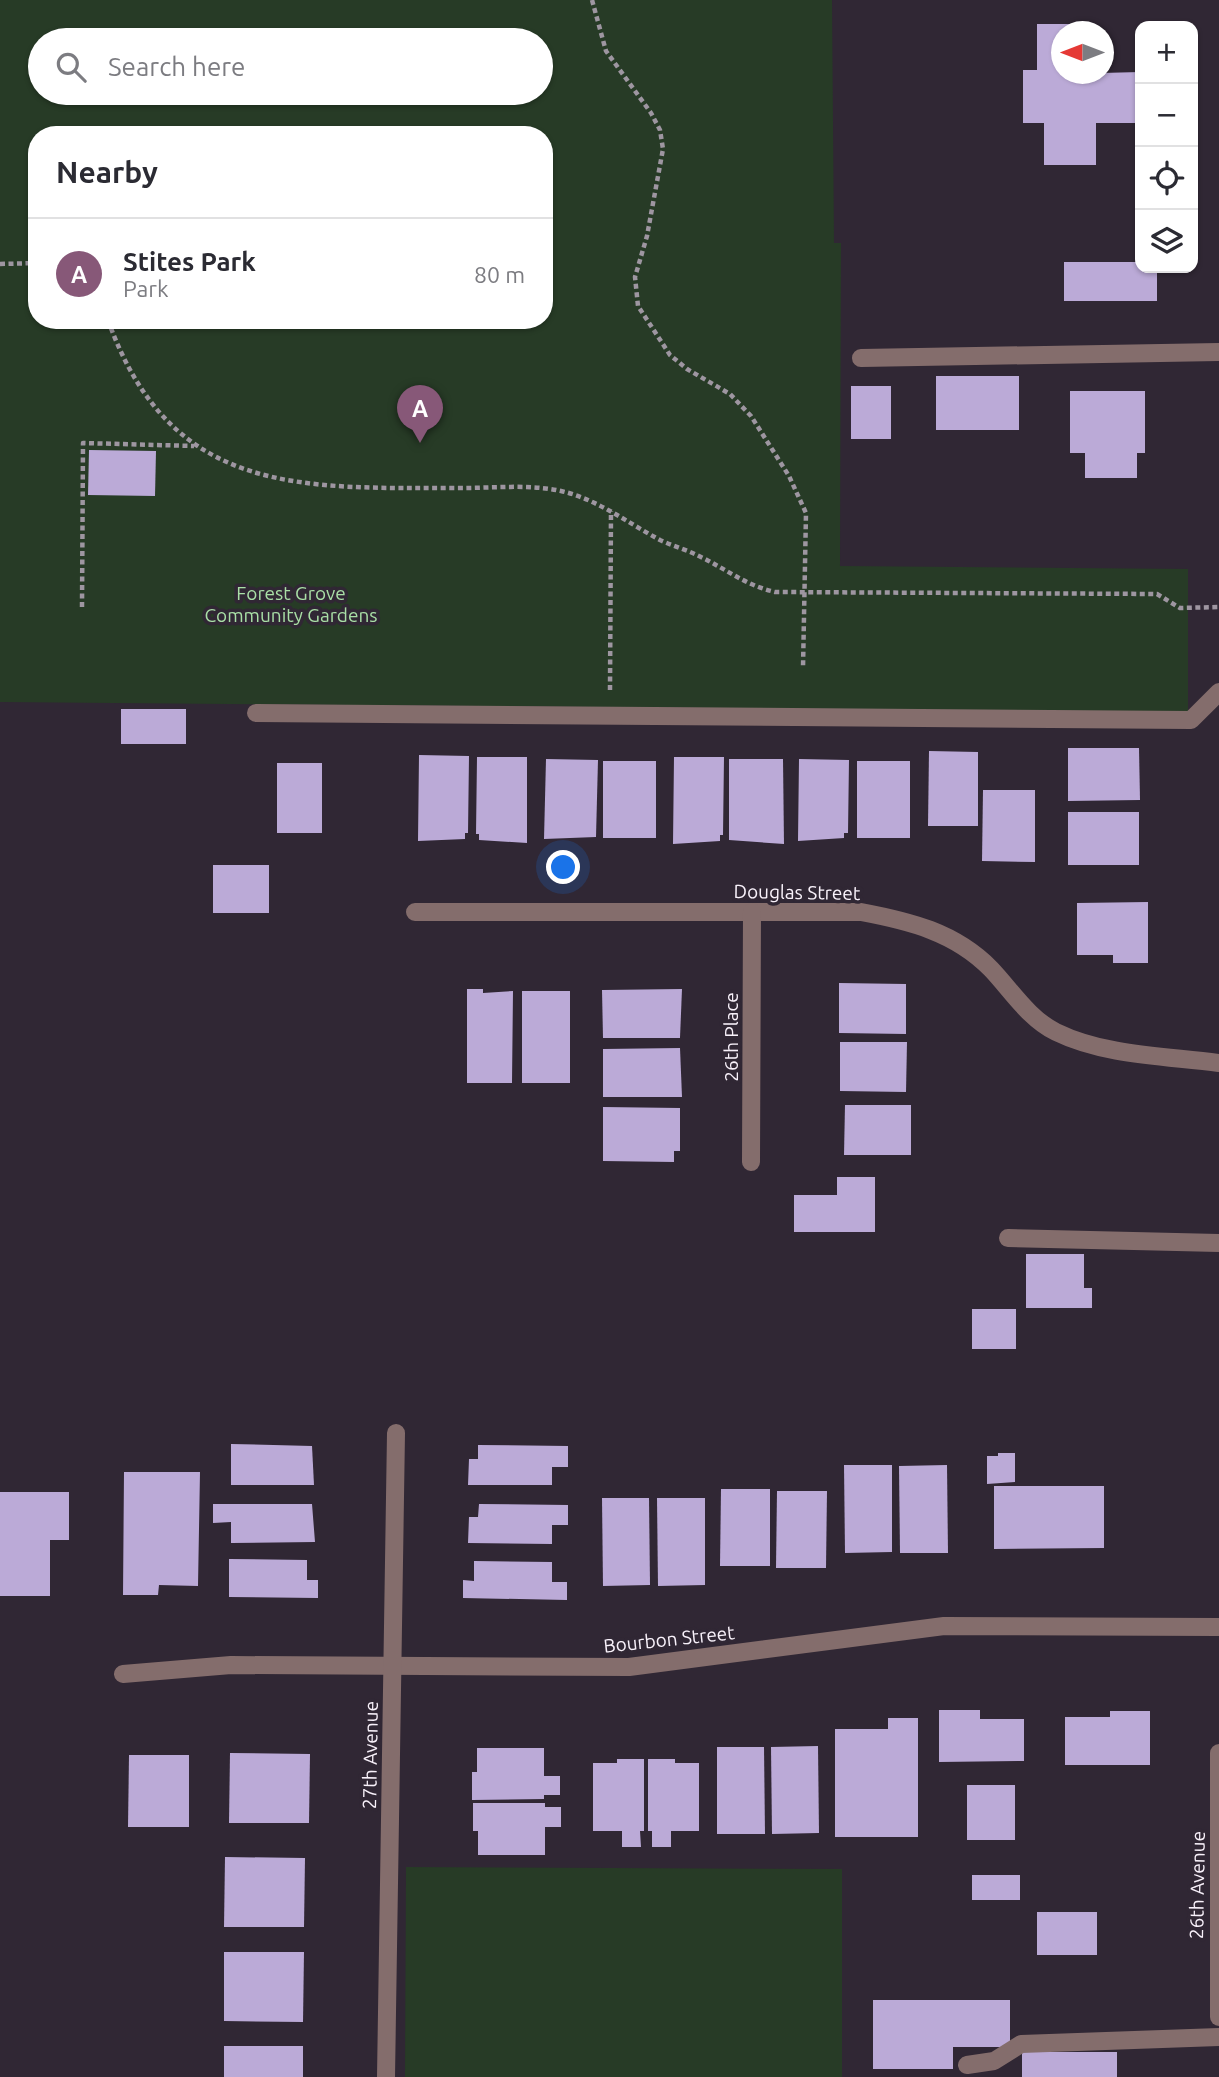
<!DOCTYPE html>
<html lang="en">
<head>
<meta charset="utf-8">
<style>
  body { margin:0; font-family:Ubuntu,sans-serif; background:#f2f2f3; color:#2b2b33 }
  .controls { position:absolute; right:21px; top:21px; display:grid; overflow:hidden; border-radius:14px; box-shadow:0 2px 5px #0004 }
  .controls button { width:63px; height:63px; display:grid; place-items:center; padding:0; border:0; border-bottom:2px solid #e1e1e2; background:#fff; color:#2b2b33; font:35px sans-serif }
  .compass { position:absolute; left:1051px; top:21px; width:63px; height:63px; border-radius:50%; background:#fff; box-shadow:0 2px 5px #0004; rotate:270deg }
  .you { position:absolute; left:564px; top:868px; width:24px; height:24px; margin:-18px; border:5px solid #fff; border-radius:50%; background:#1a73e8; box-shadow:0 0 0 10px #1a73e833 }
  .badge { display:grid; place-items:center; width:46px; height:46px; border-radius:50%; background:#875878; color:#fff; font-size:23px; font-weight:700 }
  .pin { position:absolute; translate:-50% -58px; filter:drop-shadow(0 2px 4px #0008) }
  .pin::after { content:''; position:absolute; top:37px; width:24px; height:21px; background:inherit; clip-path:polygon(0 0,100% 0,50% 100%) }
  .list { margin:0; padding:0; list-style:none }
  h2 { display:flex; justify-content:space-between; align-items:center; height:91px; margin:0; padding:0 28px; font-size:30px }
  h2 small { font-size:23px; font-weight:400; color:#7c7c81 }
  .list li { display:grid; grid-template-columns:46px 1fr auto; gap:21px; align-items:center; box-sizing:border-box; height:112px; padding:0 28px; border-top:2px solid #e1e1e2 }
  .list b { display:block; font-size:26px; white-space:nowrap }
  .list p { margin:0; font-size:23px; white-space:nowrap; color:#7c7c81 }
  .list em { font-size:23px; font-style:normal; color:#7c7c81 }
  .icon { flex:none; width:38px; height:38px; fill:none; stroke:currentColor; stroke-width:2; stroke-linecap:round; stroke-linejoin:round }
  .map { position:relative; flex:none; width:1219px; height:2077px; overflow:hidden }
  .search { position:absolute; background:#fff; box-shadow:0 2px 5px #0004; left:28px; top:28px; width:525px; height:77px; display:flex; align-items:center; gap:18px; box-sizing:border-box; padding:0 24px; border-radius:38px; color:#7c7c81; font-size:26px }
  .panel { position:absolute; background:#fff; box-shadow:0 2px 5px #0004; left:28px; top:126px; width:525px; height:203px; border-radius:28px }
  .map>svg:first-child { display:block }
  .green { fill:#273b26; fill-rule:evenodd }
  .building { fill:#bbaad7 }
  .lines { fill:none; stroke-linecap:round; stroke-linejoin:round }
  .path { stroke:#9e96a1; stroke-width:4.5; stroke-dasharray:5 3.5; stroke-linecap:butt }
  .service { stroke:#846d6c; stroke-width:18 }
  .minor { stroke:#846d6c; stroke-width:18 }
  .labels { text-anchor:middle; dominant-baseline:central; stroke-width:7; stroke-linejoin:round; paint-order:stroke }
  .park-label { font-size:19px; fill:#a9dfa6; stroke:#302734 }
  .street-label { font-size:19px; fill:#f8f1fa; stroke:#302734 }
</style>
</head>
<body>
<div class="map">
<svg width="1219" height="2077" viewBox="0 0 1219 2077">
  <rect width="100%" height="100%" fill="#302734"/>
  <g class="green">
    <path d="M 0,0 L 832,0 L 834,243 L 841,243 L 840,566 L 1188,569 L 1188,712 L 0,702 ZM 40,40 L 541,40 L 541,93 L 40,93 ZM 37,135 L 544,135 L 544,320 L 37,320 Z"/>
    <polygon points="406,1867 842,1869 842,2077 405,2077"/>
  </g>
  <g class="building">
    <polygon points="1037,24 1077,24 1077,32 1062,32 1062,74 1140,72 1140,123 1096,123 1096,165 1044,165 1044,123 1023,123 1023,70 1037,70"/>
    <polygon points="1064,262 1140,262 1140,268 1157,268 1157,301 1064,301"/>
    <rect x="936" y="376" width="83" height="54"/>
    <rect x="851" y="386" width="40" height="53"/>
    <polygon points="1070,391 1145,391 1145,453 1137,453 1137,478 1085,478 1085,453 1070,453"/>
    <polygon points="89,450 156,451 155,496 88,495"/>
    <rect x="121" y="709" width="65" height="35"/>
    <polygon points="1068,748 1139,748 1140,800 1068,801"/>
    <polygon points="929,751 978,752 978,826 928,826"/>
    <polygon points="419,755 469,756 468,833 465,833 465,839 418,841"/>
    <polygon points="477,757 527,757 527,843 479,840 479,834 476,834"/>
    <polygon points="674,757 724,757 723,835 720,835 720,841 673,844"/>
    <polygon points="546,759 598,760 596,837 544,839"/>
    <polygon points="729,759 783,759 784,844 729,840"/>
    <polygon points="799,759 849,760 848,833 844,833 844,838 798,841"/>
    <rect x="603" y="761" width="53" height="77"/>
    <rect x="857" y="761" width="53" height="77"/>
    <rect x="277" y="763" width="45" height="70"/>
    <polygon points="983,790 1035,790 1035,862 982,861"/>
    <rect x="1068" y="812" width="71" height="53"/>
    <rect x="213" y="865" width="56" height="48"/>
    <polygon points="1148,902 1148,963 1113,963 1113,955 1077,955 1077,903"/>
    <polygon points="839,983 906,984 906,1034 839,1033"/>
    <polygon points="467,989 483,989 483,993 513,991 512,1083 467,1083"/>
    <polygon points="682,989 680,1038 603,1038 602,990"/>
    <rect x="522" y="991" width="48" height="92"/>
    <polygon points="840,1042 907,1042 906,1092 840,1091"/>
    <polygon points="680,1048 682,1097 603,1097 603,1049"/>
    <polygon points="845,1105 911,1105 911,1155 844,1155"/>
    <polygon points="603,1107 680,1108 680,1151 674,1151 674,1162 603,1161"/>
    <polygon points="837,1177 875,1177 875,1232 794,1232 794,1195 837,1195"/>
    <polygon points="1026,1254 1084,1254 1084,1288 1092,1288 1092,1308 1026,1308"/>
    <rect x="972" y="1309" width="44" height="40"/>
    <polygon points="231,1444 312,1446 314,1485 231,1485"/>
    <polygon points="478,1445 568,1446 568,1467 552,1467 552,1485 468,1485 469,1459 478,1459"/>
    <polygon points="998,1453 1015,1453 1015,1482 987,1484 987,1456 998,1456"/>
    <polygon points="844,1465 892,1465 892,1552 845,1553"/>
    <polygon points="947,1465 948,1553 900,1553 899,1466"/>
    <polygon points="124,1472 200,1472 198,1586 159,1585 158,1595 123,1595"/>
    <polygon points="994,1486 1104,1486 1104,1548 994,1549"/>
    <polygon points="721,1489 770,1489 770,1566 720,1566"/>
    <polygon points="777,1491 827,1491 826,1568 776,1568"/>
    <polygon points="0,1492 69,1492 69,1540 50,1540 50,1596 0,1596"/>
    <polygon points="602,1498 649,1498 650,1585 603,1586"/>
    <polygon points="657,1498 705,1498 705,1585 658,1586"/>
    <polygon points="213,1504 312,1504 315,1542 231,1543 231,1522 213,1523"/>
    <polygon points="479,1504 568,1505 568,1525 552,1525 552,1544 468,1543 469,1517 478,1517"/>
    <polygon points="229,1559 307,1560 307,1580 318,1580 318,1598 229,1597"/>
    <polygon points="474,1561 552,1562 552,1582 567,1582 567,1600 463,1598 463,1580 474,1581"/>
    <polygon points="939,1710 980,1710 980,1719 1024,1719 1024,1761 939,1762"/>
    <polygon points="1110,1711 1150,1711 1150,1765 1065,1765 1065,1717 1110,1717"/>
    <polygon points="888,1718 918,1718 918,1837 835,1837 835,1729 888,1729"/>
    <polygon points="818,1746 819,1833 772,1834 771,1747"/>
    <polygon points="717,1747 764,1747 765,1834 717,1834"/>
    <polygon points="477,1748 544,1748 544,1776 560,1776 560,1795 544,1795 544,1799 472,1800 472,1772 477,1772"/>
    <polygon points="230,1753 310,1754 309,1823 229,1823"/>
    <polygon points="129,1755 189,1755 189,1827 128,1827"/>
    <polygon points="617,1759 644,1759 644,1831 640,1831 641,1847 622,1847 622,1831 593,1831 593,1763 617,1763"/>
    <polygon points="648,1759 675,1759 675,1763 699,1763 699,1831 671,1831 671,1847 652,1847 652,1831 648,1831"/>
    <rect x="967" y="1785" width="48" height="55"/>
    <polygon points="473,1803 545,1803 545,1807 561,1807 561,1827 545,1827 545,1855 478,1855 478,1831 473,1831"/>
    <polygon points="225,1857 305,1858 304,1927 224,1927"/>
    <rect x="972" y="1875" width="48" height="25"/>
    <rect x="1037" y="1912" width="60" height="43"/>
    <polygon points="224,1952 304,1952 303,2022 224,2021"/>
    <polygon points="873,2000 1010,2000 1010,2047 953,2047 953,2069 873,2069"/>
    <rect x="224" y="2046" width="79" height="31"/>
    <rect x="1022" y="2052" width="95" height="25"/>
  </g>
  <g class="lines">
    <g class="path">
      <polyline points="592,0 606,51 651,113 660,130 663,149 647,236 635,277 638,306 670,355 687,369 730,394 751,416 789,476 806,513 803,668"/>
      <polyline points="0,264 37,263"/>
      <path d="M 108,320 C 171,497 302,488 461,488 C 493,488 529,484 561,491 C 597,499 628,523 660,540 C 673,546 687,550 699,556 C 726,569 745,585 775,592 L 1157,594 L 1180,608 L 1219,607"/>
      <polyline points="82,607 83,443 194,446"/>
      <polyline points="610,690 611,511"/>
    </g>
    <g class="service">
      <polyline points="861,358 1219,352"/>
      <polyline points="256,713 1191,720 1219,692"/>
      <polyline points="1008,1238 1219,1243"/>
      <polyline points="967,2065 994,2061 1021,2044 1219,2037"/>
    </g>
    <g class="minor">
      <path d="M 415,912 L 861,912 C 909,921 955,932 991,969 C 1011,990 1029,1019 1056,1032 C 1105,1056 1166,1056 1219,1063"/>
      <polyline points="751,1162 752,912"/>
      <polyline points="123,1674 231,1665 629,1667 944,1626 1219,1627"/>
      <polyline points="1219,1753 1219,2017"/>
      <polyline points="386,2077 396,1433"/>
    </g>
  </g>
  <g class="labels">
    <g class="park-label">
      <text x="291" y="593">Forest Grove<tspan x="291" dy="22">Community Gardens</tspan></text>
    </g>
    <g class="street-label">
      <text transform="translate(797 892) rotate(1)">Douglas Street</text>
      <text transform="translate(731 1037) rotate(-90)">26th Place</text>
      <text transform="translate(669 1639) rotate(-6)">Bourbon Street</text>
      <text transform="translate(370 1755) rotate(-89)">27th Avenue</text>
      <text transform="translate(1197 1885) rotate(-89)">26th Avenue</text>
    </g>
  </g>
</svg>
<div class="controls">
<button>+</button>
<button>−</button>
<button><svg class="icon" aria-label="locate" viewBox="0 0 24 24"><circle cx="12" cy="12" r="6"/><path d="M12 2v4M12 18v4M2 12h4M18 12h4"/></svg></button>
<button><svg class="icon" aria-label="layers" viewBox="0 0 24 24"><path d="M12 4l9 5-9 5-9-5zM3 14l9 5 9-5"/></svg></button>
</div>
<svg class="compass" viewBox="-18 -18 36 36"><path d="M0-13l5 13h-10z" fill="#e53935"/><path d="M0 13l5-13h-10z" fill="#7c7c81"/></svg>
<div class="you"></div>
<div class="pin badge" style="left:420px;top:443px">A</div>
<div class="search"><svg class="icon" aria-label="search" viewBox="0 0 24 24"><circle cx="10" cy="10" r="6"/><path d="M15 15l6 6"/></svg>Search here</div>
<section class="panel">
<h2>Nearby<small></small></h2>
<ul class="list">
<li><span class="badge">A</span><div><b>Stites Park</b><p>Park</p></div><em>80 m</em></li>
</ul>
</section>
</div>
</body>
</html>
